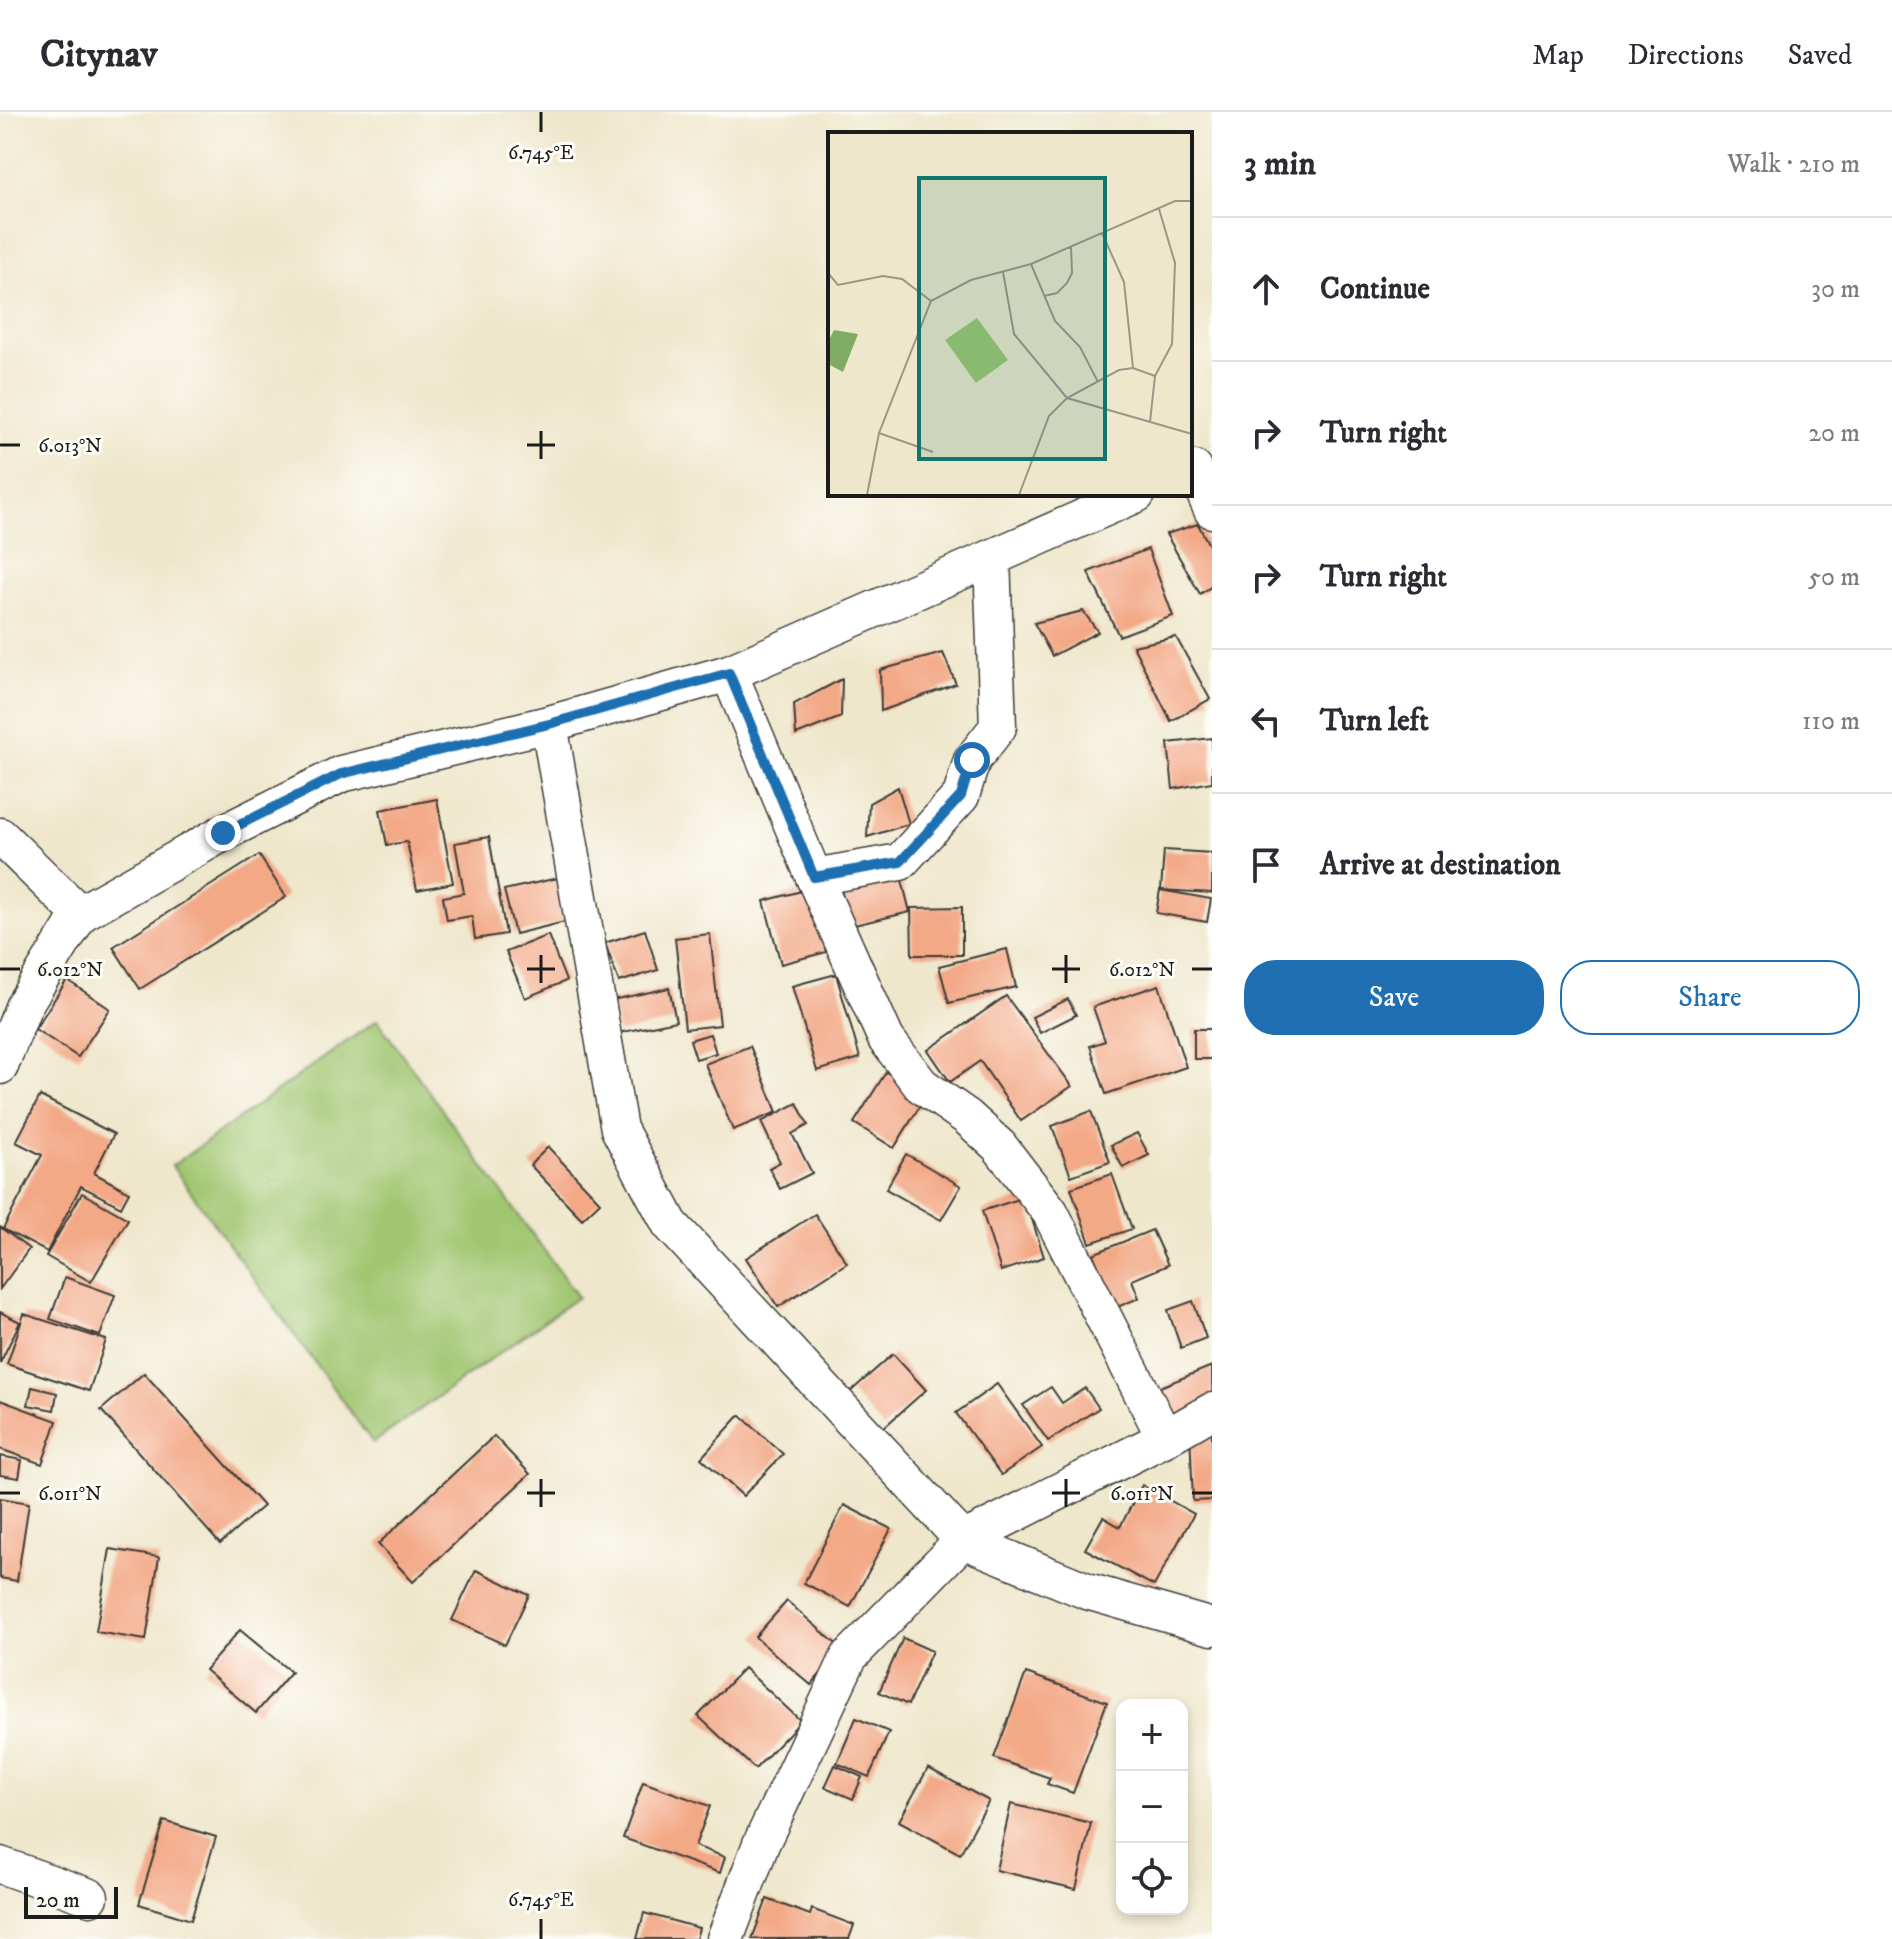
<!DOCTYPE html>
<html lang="en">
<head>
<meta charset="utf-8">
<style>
  body { margin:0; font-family:"IM FELL DW Pica",serif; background:#f2f2f3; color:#2b2b33 }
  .controls { position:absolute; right:24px; bottom:24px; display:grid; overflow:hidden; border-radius:16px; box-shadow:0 4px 12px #0003 }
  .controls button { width:72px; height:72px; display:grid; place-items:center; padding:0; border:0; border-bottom:2px solid #e1e1e2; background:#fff; color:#2b2b33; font:40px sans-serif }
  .scale { position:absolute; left:24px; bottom:20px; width:94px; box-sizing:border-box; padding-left:8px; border:4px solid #1c1c1c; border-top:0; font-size:22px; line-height:28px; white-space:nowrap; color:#1c1c1c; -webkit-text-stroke:6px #fdfcf7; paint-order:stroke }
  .stop { position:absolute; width:24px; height:24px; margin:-18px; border:6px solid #1f6fb2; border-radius:50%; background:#fff }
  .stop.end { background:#1f6fb2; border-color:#fff; box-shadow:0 2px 8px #0008 }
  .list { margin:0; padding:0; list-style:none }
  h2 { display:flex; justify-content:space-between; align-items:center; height:104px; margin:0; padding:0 32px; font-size:34px }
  h2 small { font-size:26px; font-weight:400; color:#7c7c81 }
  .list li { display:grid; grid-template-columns:52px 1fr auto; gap:24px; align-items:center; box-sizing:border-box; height:144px; padding:0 32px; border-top:2px solid #e1e1e2 }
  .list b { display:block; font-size:30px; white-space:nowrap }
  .list em { font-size:26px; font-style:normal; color:#7c7c81 }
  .actions { display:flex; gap:16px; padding:24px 32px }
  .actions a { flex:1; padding:18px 0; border:2px solid #1f6fb2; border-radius:32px; text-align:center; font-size:28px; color:#1f6fb2 }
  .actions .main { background:#1f6fb2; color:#fff }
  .icon { flex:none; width:44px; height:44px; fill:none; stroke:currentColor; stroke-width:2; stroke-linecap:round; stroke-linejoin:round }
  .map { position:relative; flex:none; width:1212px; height:1827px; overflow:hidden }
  header { display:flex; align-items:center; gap:48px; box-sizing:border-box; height:112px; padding:0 40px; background:#fff; border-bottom:2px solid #e1e1e2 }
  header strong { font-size:38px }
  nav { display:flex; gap:44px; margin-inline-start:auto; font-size:28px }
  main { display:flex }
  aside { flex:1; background:#fff }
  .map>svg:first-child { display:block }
  .green { fill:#a0c671; stroke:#5e7146; stroke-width:2 }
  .building { fill:#f3a886 }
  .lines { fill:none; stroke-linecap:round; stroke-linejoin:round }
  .minor-casing { stroke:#3c3a36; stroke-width:39 }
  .minor { stroke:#fff; stroke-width:36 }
  .route { stroke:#1f6fb2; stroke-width:10 }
  .ticks { fill:none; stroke:#1c1c1c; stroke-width:3 }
  .inset-road { fill:none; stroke:#9b9686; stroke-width:2 }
  .view { fill:#0f766e; fill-opacity:0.15; stroke:#0f766e; stroke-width:4 }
  .inset-edge { fill:none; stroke:#1c1c1c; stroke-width:4 }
  .ticks-label { font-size:20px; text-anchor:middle; fill:#1c1c1c; stroke:#fdfcf7; stroke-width:6; stroke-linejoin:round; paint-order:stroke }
</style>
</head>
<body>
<header>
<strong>Citynav</strong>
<nav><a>Map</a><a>Directions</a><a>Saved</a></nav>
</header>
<main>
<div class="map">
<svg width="1212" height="1827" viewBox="0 0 1212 1827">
  <rect width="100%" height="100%" fill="#fdfcf7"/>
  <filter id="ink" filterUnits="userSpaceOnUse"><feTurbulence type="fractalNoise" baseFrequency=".0125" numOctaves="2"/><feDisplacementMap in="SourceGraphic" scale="16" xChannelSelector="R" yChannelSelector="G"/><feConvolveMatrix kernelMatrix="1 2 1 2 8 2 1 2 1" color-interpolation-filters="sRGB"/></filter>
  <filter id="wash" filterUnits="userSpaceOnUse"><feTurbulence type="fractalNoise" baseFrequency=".006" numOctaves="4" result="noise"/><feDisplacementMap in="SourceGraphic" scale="32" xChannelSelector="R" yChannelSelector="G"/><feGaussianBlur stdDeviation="1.8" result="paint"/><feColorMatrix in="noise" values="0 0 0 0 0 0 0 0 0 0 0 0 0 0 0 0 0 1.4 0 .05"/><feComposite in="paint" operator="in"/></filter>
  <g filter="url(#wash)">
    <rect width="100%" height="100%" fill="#efe7cc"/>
    <polygon class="green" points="377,908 578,1185 373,1331 172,1054"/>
    <g id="blocks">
      <g class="building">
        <polygon points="1198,412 1212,439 1212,474 1200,482 1166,422"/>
        <polygon points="1148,437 1173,504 1119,524 1088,460"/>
        <polygon points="1083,499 1098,520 1052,544 1034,511"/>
        <polygon points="1176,525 1210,587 1171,609 1133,534"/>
        <polygon points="943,541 956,572 881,599 880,558"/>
        <polygon points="842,567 841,605 796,623 794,592"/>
        <polygon points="1212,626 1212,670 1173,677 1168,631"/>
        <polygon points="898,675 909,712 867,725 869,691"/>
        <polygon points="437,687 453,771 417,778 407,730 387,733 380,698"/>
        <polygon points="489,725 506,822 475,827 472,804 447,808 443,785 464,781 455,731"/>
        <polygon points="1164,738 1212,741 1212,781 1161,778"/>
        <polygon points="259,743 286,785 140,877 113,835"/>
        <polygon points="899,756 910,800 850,814 839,769"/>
        <polygon points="558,766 569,809 515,822 504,778"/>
        <polygon points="809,777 826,840 781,852 764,789"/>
        <polygon points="1160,778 1211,787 1207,810 1156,801"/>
        <polygon points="962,795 962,843 912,843 911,796"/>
        <polygon points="645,818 658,858 619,870 605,831"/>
        <polygon points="710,822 720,913 685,917 675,826"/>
        <polygon points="548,823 566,869 525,886 506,840"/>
        <polygon points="1007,837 1016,875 949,891 939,854"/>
        <polygon points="836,862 860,946 817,959 792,874"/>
        <polygon points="67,868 110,897 78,945 35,917"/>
        <polygon points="1159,873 1186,955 1106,982 1090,934 1105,929 1093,895"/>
        <polygon points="669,876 676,909 618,921 612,888"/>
        <polygon points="1006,884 1072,974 1021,1009 980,949 950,970 928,938"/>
        <polygon points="1068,887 1076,903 1040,921 1032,905"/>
        <rect x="1194" y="917" width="18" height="30"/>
        <polygon points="710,922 716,941 696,947 690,928"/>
        <polygon points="750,934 777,1000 733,1018 705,952"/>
        <polygon points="886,960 926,984 894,1036 854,1011"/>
        <polygon points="40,984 114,1022 94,1061 129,1080 121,1095 81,1074 47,1140 3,1117 42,1043 16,1030"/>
        <polygon points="797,991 808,1013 792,1022 812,1061 780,1077 769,1056 780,1050 761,1010"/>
        <polygon points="1091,999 1110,1050 1071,1064 1052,1014"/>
        <polygon points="1137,1021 1149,1043 1123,1056 1111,1033"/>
        <polygon points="548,1035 600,1090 582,1107 530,1053"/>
        <polygon points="906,1042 961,1074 941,1108 886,1077"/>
        <polygon points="1112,1062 1132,1117 1090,1131 1071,1076"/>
        <polygon points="82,1081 128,1107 91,1170 46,1144"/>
        <polygon points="1025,1085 1044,1145 1001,1159 982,1099"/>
        <polygon points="815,1102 847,1151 778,1195 746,1146"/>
        <polygon points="0,1115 29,1137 0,1177"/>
        <polygon points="1152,1118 1168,1153 1132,1168 1139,1186 1115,1196 1093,1142"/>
        <polygon points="65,1165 115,1183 100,1224 50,1207"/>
        <polygon points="1193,1189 1206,1226 1181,1236 1168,1198"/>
        <polygon points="0,1200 20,1210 0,1251"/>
        <polygon points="24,1202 106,1228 89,1279 7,1252"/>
        <polygon points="893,1242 926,1278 883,1316 850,1280"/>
        <polygon points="1212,1254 1212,1295 1175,1311 1160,1275"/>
        <polygon points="144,1261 263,1394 220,1432 101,1298"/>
        <polygon points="997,1272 1042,1335 1001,1363 956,1301"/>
        <polygon points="32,1275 57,1281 54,1298 28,1293"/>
        <polygon points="1051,1275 1062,1291 1085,1276 1099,1296 1048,1329 1023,1293"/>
        <polygon points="0,1288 57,1309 42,1352 0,1337"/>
        <polygon points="740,1303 783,1342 743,1384 701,1346"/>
        <polygon points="1212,1319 1212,1388 1193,1389 1190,1320"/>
        <polygon points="494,1324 530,1362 413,1470 378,1432"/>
        <polygon points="0,1344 22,1348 19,1366 0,1363"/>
        <polygon points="1142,1373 1194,1402 1154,1474 1085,1437 1103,1405 1120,1415"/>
        <polygon points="0,1386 29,1391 17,1469 0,1466"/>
        <polygon points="844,1393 891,1417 850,1495 804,1471"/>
        <polygon points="110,1437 159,1445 146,1528 96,1520"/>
        <polygon points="476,1458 529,1483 505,1533 452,1508"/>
        <polygon points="787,1489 842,1537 811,1573 755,1525"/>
        <polygon points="240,1518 291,1560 256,1601 205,1558"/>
        <polygon points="903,1526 932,1539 908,1593 879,1580"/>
        <polygon points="744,1556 801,1609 755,1657 698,1604"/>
        <polygon points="1026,1561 1107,1590 1073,1681 1047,1672 1050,1666 994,1646"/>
        <polygon points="856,1606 889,1620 869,1665 837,1651"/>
        <polygon points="835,1653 862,1665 853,1687 825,1675"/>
        <polygon points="928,1656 989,1689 960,1742 899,1709"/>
        <polygon points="643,1670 710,1694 695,1734 725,1745 720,1761 623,1726"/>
        <polygon points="1011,1692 1091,1711 1076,1777 996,1758"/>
        <polygon points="164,1709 216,1725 191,1808 139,1792"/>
        <polygon points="767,1787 810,1803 812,1797 854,1813 849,1827 752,1827"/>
        <polygon points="644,1801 699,1816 696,1827 637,1827"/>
      </g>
    </g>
  </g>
  <g filter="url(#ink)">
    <use href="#blocks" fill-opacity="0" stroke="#3c3a36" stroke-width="2"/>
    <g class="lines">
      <defs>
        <g id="minor">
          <polyline points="1194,357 1212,398"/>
          <polyline points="729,561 814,765 886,927 921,973 967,1005 999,1034 1050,1100 1165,1326"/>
          <polyline points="549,612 619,1017 670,1112 963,1428 1087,1479 1212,1515"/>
          <polyline points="0,724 80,802"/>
          <polyline points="814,765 900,750 961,684 972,648 998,615 992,446"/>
          <polyline points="0,954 24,893 80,802 223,721 341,662 549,612 729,561 1137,382"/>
          <polyline points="0,1753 90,1785"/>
          <polyline points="725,1827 761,1732 849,1545 963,1428 1165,1326 1212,1299"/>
        </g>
      </defs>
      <use href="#minor" class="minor-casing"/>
      <use href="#minor" class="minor"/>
    </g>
  </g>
  <g class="lines" filter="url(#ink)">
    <polyline class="route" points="223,721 341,662 549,612 729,561 814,765 900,750 961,684 972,648"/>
  </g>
  <path class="ticks" d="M 541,0 L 541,20M 541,319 L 541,347M 0,333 L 20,333M 527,333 L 555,333M 541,843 L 541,871M 1066,843 L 1066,871M 0,857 L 20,857M 527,857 L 555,857M 1052,857 L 1080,857M 1192,857 L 1212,857M 541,1367 L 541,1395M 1066,1367 L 1066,1395M 0,1381 L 20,1381M 527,1381 L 555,1381M 1052,1381 L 1080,1381M 1192,1381 L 1212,1381M 541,1807 L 541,1827"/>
  <g transform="translate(828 20)">
    <rect width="364" height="364" fill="#efe7cc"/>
    <path d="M 149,186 L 180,228 L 148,251 L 117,208 Z" fill="#a0c671"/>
    <path d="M 6,198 L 30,202 L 15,240 L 0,232 L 0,210 Z" fill="#80ab63"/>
    <path class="inset-road" d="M 274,101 L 296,150 L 305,236M 203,132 L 227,189 L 252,215 L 270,250M 175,140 L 186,202 L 239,266 L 364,302M 0,141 L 10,153 L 55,144 L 74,147 L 103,169M 216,164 L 229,161 L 239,151 L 244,141 L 243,115M 322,290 L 327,244 L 344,212 L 347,131 L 331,77M 51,301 L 105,320M 39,363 L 51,301 L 103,169 L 143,148 L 203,132 L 347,69 L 364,69M 191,363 L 221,284 L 239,266 L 291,238 L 305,236 L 327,244"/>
    <path class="view" d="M 91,46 L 277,46 L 277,327 L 91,327 Z"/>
    <rect width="364" height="364" class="inset-edge"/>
  </g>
  <g class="ticks-label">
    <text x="541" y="47">6.745°E</text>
    <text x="70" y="340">6.013°N</text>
    <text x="70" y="864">6.012°N</text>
    <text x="1142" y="864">6.012°N</text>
    <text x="70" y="1388">6.011°N</text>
    <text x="1142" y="1388">6.011°N</text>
    <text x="541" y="1794">6.745°E</text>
  </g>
</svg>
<div class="controls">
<button>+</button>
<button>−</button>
<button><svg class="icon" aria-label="locate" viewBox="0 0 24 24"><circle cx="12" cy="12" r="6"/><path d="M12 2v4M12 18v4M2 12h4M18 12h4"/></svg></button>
</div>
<div class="scale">20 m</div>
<div class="stop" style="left:972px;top:648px"></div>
<div class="stop end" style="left:223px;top:721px"></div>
</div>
<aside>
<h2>3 min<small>Walk · 210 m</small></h2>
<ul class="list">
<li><svg class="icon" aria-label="ahead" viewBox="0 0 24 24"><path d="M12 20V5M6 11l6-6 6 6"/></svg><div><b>Continue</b></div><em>30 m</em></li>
<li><svg class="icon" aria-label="right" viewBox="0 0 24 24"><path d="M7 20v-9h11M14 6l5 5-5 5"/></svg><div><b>Turn right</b></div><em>20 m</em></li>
<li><svg class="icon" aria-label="right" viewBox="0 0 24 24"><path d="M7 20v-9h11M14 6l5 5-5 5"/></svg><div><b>Turn right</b></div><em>50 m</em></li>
<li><svg class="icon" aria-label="left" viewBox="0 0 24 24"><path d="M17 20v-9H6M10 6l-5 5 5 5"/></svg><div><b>Turn left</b></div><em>110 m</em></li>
<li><svg class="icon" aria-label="arrive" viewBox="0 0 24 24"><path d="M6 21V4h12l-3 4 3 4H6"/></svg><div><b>Arrive at destination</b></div></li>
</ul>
<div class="actions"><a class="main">Save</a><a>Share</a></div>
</aside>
</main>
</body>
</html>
